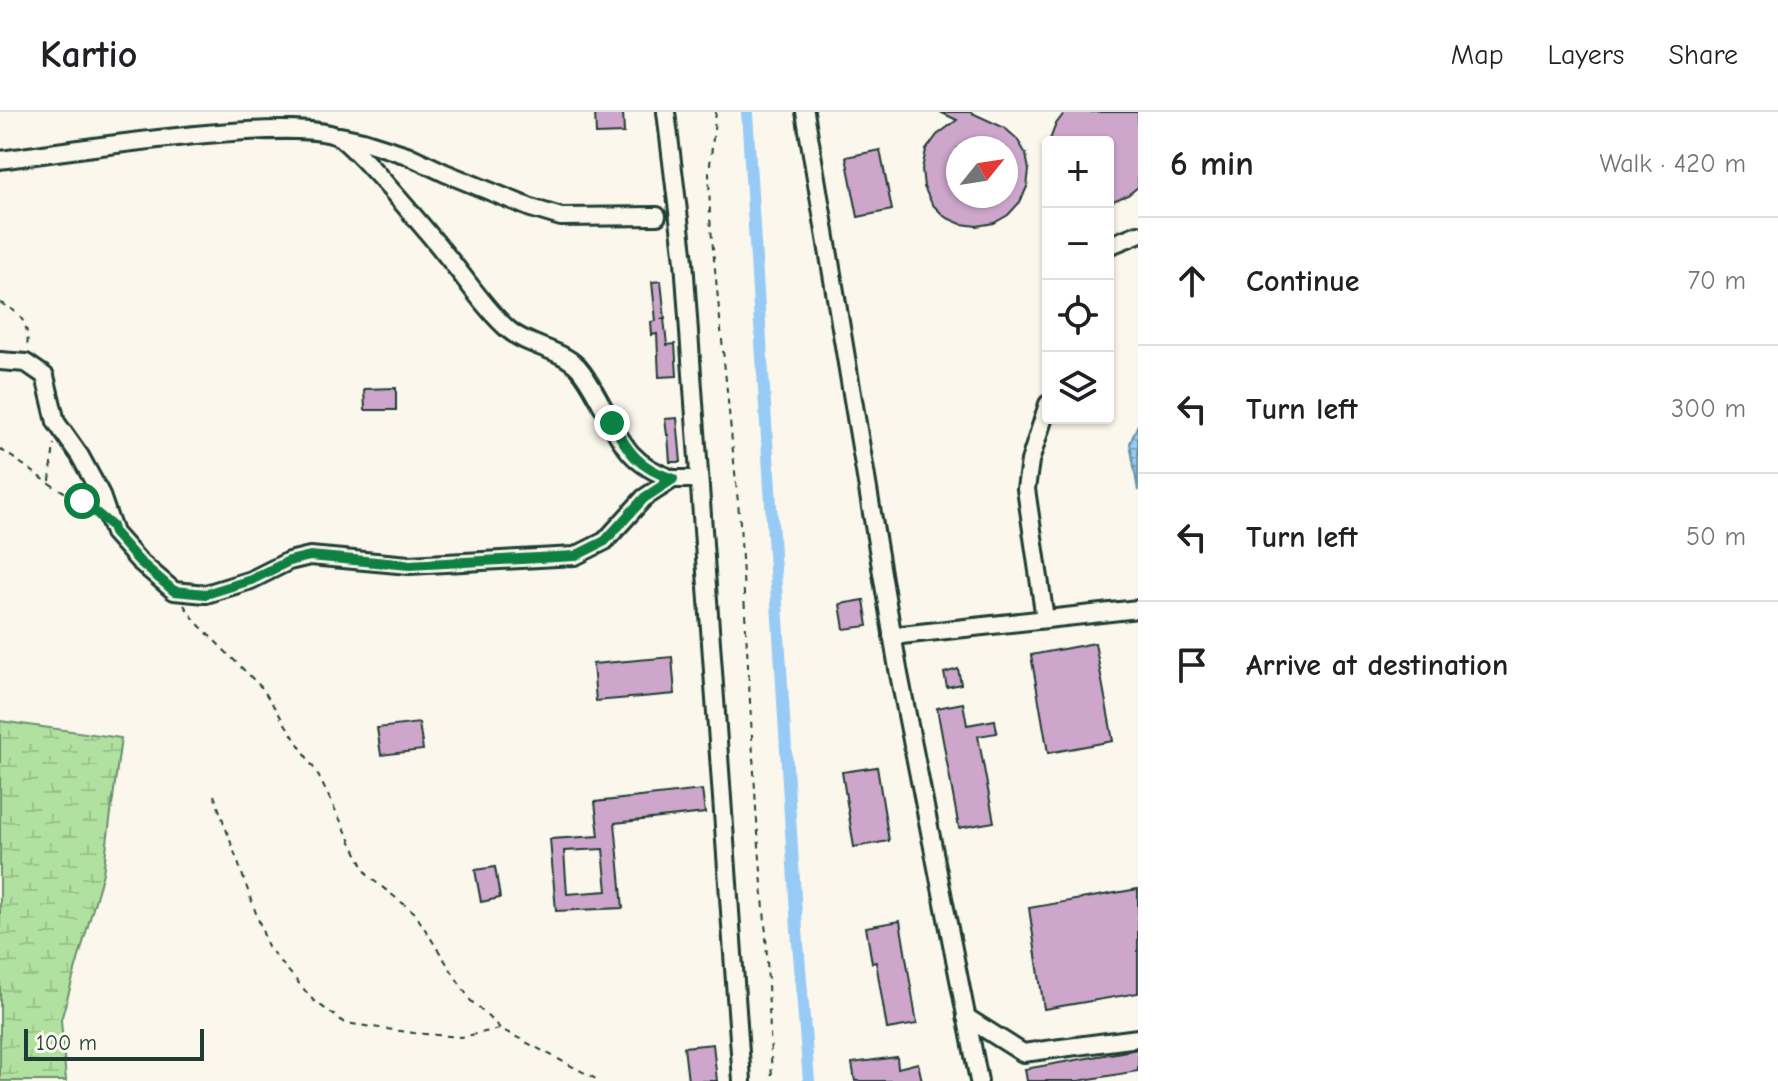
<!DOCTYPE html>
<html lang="en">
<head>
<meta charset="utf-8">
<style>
  body { margin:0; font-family:"Comic Neue",sans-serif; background:#f6f6f6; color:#202124 }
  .controls { position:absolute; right:24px; top:24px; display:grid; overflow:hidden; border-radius:8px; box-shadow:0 2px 6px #0004 }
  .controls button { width:72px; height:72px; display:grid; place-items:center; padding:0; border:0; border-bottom:2px solid #e0e0e0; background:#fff; color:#202124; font:40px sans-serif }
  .compass { position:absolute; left:946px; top:24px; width:72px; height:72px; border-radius:50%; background:#fff; box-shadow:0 2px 6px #0004; rotate:60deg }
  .scale { position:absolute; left:24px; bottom:20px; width:180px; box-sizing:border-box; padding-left:8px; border:4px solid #1f3d34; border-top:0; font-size:22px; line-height:28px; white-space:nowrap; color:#1f3d34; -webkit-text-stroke:6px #fbf7ec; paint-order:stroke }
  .stop { position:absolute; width:24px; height:24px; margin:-18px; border:6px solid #0b8043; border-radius:50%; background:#fff }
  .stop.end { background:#0b8043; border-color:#fff; box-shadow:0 2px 8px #0008 }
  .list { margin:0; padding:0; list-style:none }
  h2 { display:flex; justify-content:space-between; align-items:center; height:104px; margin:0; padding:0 32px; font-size:34px }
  h2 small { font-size:26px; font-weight:400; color:#757577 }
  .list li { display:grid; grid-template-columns:52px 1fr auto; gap:24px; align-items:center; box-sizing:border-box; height:128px; padding:0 32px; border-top:2px solid #e0e0e0 }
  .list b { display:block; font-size:30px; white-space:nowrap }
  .list em { font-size:26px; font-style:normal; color:#757577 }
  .icon { flex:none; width:44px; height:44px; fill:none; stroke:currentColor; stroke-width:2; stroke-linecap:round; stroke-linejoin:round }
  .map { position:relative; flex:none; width:1138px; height:969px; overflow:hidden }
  header { display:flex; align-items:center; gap:48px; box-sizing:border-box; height:112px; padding:0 40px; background:#fff; border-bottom:2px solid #e0e0e0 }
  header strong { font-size:38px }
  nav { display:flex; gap:44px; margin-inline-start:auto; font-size:28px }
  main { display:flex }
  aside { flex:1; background:#fff }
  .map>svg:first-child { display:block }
  .wetland { fill:url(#wetland-marsh); stroke:#688f6a; stroke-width:2 }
  .water { fill:url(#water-rules); stroke:#6792a8; stroke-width:2 }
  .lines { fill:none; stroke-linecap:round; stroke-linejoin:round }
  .canal { stroke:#97cbf5; stroke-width:12 }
  .building { fill:#cea6cc; stroke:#1f3d34; stroke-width:2; fill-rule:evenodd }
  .minor-casing { stroke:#1f3d34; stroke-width:22 }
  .path { stroke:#1f3d34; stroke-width:2; stroke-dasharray:6 6; stroke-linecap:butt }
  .minor { stroke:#fbf7ec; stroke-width:16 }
  .route { stroke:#0b8043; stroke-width:10 }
</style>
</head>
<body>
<header>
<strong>Kartio</strong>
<nav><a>Map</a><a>Layers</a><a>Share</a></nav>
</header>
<main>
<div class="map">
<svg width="1138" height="969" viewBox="0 0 1138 969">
  <defs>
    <pattern id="wetland-marsh" width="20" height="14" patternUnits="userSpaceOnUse" patternTransform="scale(2)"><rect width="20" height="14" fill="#b1e1a0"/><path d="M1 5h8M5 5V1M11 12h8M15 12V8" fill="none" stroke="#98c28a"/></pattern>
    <pattern id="water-rules" width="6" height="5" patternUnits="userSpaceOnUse" patternTransform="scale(2)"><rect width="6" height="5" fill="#97cbf5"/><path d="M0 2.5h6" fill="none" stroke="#7ba6c7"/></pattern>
  </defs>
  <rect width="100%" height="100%" fill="#fbf7ec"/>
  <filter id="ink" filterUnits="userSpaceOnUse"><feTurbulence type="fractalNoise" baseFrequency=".0125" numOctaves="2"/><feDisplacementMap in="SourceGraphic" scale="16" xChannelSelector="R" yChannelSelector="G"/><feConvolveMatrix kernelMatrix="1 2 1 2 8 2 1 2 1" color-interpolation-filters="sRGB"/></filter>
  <g filter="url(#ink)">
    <polygon class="wetland" points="0,609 121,626 103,761 61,908 66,969 0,969"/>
    <polygon class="water" points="1138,312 1138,379 1130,331"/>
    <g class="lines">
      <polyline class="canal" points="747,0 797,818 809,969"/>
    </g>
    <g class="building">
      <polygon points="595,0 623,0 624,21 596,22"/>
      <path d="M 940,0 L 970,0 L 1005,16 L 1017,27 L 1026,42 L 1029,58 L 1027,75 L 1020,90 L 1008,103 L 994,111 L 977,114 L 961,112 L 945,105 L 932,92 L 924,75 L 922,57 L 926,38 L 937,23 L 957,8 ZM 958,36 L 1006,36 L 1006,84 L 958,84 Z"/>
      <polygon points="1065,0 1138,0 1138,75 1128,83 1108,91 1108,30 1049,30 1056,12"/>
      <polygon points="880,38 892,98 858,105 846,45"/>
      <polygon points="661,169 665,207 660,207 664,207 667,233 675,232 677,264 659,265 657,222 652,223 651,210 656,209 652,170"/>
      <polygon points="396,276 396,298 365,298 364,277"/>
      <polygon points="677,306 681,350 670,350 668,323 667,323 665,307"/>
      <polygon points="864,488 868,514 844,517 840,492"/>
      <polygon points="1095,531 1113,629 1048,641 1031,543"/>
      <polygon points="672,545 675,582 596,589 593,552"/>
      <polygon points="958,557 961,572 947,575 944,561"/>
      <polygon points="963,591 967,613 995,608 997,621 978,624 994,710 959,716 937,596"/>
      <polygon points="419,611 423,638 381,643 377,616"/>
      <polygon points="877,655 889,729 854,735 842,660"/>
      <path d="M 702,678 L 705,701 L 615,711 L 623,796 L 556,799 L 550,727 L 599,724 L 595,690 ZM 603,737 L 607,779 L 567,782 L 564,739 Z"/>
      <polygon points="495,755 500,786 481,790 475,758"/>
      <polygon points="1138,777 1138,881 1044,897 1029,796"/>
      <polygon points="900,809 917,912 887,917 876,850 872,851 866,815"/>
      <polygon points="713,932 717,969 688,969 684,935"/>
      <polygon points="1138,937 1138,959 1078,969 1027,969 1025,957"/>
      <polygon points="897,945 898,956 918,951 922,969 855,969 852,951"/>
    </g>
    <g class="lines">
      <defs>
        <g id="minor">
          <polyline points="666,0 684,149 742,969"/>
          <polyline points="805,0 898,557 979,969"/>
          <polyline points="340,24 363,29 407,43 445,61 531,96 561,105 657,104"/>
          <path d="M 0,48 C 55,41 307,0 342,27 C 360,42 376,61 392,79 C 413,103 434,127 454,153 C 471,174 489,201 509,218 C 529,235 559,236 578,255 C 586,264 592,275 598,286 C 620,326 626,351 673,367"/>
          <polyline points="1108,134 1138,122"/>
          <polyline points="0,249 26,251 45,264 56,310 80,344 100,381 114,421 139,449 174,479 206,482 251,468 289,449 310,444 409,453 575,444 605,429 644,386 673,367 699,367"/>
          <polyline points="1045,507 1026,377 1030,349 1048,292"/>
          <polyline points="892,524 1138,497"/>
          <polyline points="966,905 1023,941 1138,926"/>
        </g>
      </defs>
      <use href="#minor" class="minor-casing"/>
      <g class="path">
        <polyline points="716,0 709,61 710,106 740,411 756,696 766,823 772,969"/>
        <path d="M 0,191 C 22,200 30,214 27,237"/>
        <path d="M 0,337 C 17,348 33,360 49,371 C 62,380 77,385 89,395"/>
        <polyline points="50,369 54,332"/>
        <polyline points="184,493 197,511 262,576 317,661 368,764 414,800 470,888 501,917 600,969"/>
        <polyline points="214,683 268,835 313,888 345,911 414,921 461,925 500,917"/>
      </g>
      <use href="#minor" class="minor"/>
    </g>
  </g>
  <g class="lines" filter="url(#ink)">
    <path class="route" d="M 82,389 L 112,414 L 114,421 L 139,449 L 174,479 L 206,482 L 251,468 L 289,449 L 310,444 L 409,453 L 575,444 L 605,429 L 644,386 L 673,367 C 639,356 629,341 612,311"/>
  </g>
</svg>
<div class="controls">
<button>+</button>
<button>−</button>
<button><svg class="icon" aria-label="locate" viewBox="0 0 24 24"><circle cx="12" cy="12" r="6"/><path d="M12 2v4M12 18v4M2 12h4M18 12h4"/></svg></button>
<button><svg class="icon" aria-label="layers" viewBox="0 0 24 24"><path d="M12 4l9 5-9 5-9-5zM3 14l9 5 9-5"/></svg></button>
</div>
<svg class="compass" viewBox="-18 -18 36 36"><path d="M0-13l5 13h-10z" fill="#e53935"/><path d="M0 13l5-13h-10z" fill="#757577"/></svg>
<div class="scale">100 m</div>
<div class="stop" style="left:82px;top:389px"></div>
<div class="stop end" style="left:612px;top:311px"></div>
</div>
<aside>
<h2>6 min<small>Walk · 420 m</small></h2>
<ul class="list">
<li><svg class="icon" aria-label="ahead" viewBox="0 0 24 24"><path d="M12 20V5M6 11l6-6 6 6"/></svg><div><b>Continue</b></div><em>70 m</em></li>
<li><svg class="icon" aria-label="left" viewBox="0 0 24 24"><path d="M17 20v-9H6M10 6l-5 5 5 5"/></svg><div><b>Turn left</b></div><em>300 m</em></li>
<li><svg class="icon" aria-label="left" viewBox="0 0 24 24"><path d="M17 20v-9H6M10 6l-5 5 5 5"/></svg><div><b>Turn left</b></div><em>50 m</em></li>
<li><svg class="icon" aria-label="arrive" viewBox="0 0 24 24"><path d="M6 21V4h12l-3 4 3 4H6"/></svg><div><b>Arrive at destination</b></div></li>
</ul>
</aside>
</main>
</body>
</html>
